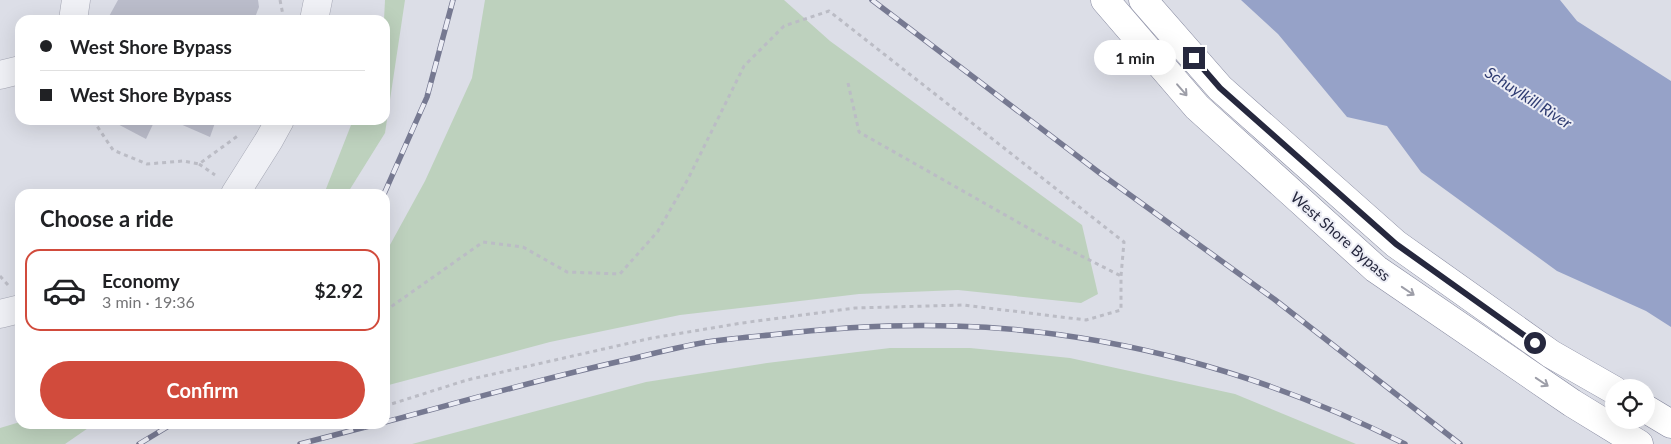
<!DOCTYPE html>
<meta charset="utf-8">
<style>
:root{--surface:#fff;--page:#f6f6f6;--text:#202124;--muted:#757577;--line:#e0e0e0;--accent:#d14b3c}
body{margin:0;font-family:Lato,sans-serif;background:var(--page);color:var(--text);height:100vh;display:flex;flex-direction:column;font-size:19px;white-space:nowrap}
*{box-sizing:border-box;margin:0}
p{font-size:16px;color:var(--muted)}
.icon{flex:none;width:28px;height:28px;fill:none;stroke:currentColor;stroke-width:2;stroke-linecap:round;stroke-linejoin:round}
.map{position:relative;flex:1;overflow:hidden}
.side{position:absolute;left:15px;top:189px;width:375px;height:240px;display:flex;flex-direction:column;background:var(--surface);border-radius:15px;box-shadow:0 5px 20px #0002}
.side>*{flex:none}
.guide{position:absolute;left:15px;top:15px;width:375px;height:110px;border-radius:15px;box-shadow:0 5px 20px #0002;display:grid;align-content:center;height:110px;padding:0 25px;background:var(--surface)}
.tools{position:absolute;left:1605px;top:379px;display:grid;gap:10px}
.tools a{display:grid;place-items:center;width:50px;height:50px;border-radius:50%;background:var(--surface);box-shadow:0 5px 20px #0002;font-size:25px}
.end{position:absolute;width:22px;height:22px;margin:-11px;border:6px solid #26283e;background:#fff;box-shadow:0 0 0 2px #fff}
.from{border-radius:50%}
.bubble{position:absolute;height:35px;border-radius:18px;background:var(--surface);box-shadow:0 5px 20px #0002;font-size:16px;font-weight:700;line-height:35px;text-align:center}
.guide b{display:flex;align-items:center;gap:18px;height:48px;font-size:19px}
.guide b+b{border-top:1px solid var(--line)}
.guide i{width:12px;height:12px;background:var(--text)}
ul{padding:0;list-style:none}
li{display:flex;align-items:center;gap:15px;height:82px;margin:0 10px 8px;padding:0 15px;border:2px solid transparent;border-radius:15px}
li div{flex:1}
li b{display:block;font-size:19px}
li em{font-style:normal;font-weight:700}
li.selected{border-color:var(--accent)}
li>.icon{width:45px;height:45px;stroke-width:1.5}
h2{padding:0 25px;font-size:22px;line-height:60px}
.action{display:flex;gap:10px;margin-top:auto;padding:10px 25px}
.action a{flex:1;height:58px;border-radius:30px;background:var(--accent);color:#fff;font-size:20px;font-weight:700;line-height:58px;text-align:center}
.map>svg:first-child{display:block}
</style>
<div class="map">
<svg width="1671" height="444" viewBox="0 0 1671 444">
<rect width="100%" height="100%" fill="#dcdee7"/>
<g fill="#bdd1bd">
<path d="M 385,0 L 405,0 L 385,133 L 347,194 L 324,194 L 353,120 L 385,120 L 384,20 Z"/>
<path d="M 485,0 L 784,0 L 830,41 L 1082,225 L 1098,294 L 1081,303 L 958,290 L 859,294 L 680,315 L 550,342 L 385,386 L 385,254 L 425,181 L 472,78 Z"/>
<path d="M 890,348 L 970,348 L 1070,358 L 1235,394 L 1356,444 L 412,444 L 646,382 L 767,363 Z"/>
<path d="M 20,422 L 20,424 L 94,424 L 65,444 L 0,444 L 0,428 Z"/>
</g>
<path fill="#96a2c8" d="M 1241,0 L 1560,0 L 1577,21 L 1671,81 L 1671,327 L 1646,311 L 1557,271 L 1421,172 L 1387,126 L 1347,117 L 1278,34 Z"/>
<g fill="#babcca">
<path d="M 118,0 L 258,0 L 259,7 L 254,20 L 107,20 Z"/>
<path d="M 110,120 L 155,120 L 146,139 Z"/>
<path d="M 171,120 L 216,120 L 210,137 Z"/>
</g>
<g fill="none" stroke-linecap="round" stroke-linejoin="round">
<defs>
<g id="minor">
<path d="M 73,20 L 76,0"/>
<path d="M 314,20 L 318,0"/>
<path d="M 0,75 L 20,70"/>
<path d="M 235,194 L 269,140 L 280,120"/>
<path d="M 0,314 L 20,309"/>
</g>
<g id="highway">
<path d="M 1105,0 L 1197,107 L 1376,269 L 1572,403 L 1639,444"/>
<path d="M 1143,0 L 1220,88 L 1396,244 L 1551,354 L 1614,390"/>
<path d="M 1646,409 L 1671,424"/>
</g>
</defs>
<use href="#minor" stroke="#a5a7b4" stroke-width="29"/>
<use href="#highway" stroke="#84879e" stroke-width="29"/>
<g stroke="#bbbcc5" stroke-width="3" stroke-dasharray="4 4" stroke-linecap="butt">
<path d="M 280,0 L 284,20"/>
<path d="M 848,83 L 859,132 L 1044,237 L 1121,276"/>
<path d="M 93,120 L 113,150 L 147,164 L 183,161 L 199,164 L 239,135"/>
<path d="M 199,164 L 215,175"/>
<path d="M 0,276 L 8,285"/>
<path d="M 385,311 L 483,242 L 523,247 L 567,272 L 620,274 L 658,231 L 688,179 L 744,66 L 784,26 L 829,11 L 1124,242 L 1121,276 L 1121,310 L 1086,320 L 963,305 L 855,308 L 742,323 L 652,338 L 467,380 L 385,406"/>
<path d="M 315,424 L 321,424"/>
</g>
<use href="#minor" stroke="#eff0f5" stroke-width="28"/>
<use href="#highway" stroke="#fff" stroke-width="28"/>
<defs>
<g id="rail">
<path d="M 872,0 L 1101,174 L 1274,299 L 1460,444"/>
<path d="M 384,194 L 427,97 L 453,0"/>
<path d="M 385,422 C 468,400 551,376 635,358 C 659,352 683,346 707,342 C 728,339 749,337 770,335 C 832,328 892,324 954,326 C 1110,330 1266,374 1405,444"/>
<path d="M 139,444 L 172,424"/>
<path d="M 300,444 L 377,424"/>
</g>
</defs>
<use href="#rail" stroke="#767991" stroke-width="5.5"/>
<use href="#rail" stroke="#ecedf5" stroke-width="4" stroke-dasharray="11" stroke-linecap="butt"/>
</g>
<defs><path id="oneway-shaft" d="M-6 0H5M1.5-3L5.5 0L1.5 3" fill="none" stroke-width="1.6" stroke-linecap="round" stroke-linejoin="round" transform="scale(1.25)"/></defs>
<g stroke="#9d9ea8">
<use href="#oneway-shaft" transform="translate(1182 90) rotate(49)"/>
<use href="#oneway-shaft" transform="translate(1408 291) rotate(34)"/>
<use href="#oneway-shaft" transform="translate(1542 382) rotate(34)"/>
</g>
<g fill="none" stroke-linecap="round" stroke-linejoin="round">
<path stroke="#26283e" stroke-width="6" d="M 1194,58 L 1220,88 L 1396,244 L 1535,343"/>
</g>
<g text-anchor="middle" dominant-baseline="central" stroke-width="4" stroke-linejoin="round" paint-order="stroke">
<g font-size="15" fill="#26283e" stroke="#ecedf5">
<text transform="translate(1341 236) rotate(41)">West Shore Bypass</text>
</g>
<g font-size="16" font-style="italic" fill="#2f3c72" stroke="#ecedf5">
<text transform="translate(1529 97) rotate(33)">Schuylkill River</text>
</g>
</g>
</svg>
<div class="tools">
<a><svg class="icon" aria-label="locate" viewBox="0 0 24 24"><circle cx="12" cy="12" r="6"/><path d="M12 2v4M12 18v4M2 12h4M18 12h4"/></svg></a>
</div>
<i class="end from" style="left:1535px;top:343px"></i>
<i class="end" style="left:1194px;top:58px"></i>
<div class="bubble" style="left:1094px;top:40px;width:82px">1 min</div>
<div class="guide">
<b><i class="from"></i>West Shore Bypass</b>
<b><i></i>West Shore Bypass</b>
</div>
<section class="side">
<h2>Choose a ride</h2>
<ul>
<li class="selected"><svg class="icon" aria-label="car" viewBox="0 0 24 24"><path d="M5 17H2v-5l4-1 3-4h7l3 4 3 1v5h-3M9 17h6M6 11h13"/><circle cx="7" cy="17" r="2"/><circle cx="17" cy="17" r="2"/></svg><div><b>Economy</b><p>3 min · 19:36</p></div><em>$2.92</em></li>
</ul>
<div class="action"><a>Confirm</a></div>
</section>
</div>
